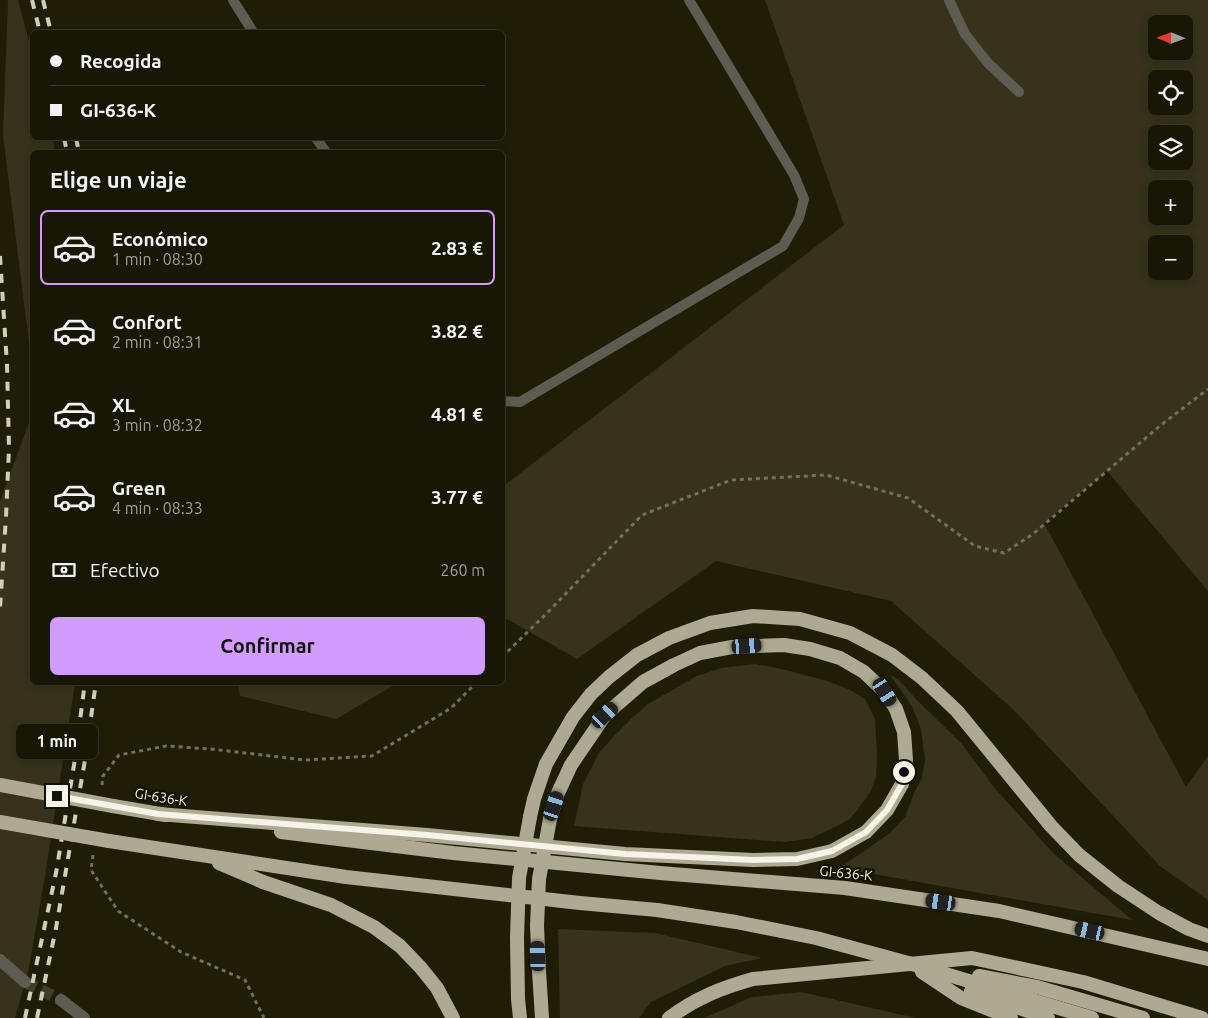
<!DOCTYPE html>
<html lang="es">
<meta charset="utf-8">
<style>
:root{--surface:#181605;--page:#252313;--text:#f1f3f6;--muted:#9f9f9a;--line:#363527;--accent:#d29cfd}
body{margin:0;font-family:Ubuntu,sans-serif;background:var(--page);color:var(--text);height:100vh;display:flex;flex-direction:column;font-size:19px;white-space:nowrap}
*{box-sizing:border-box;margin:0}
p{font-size:16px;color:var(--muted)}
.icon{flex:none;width:28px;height:28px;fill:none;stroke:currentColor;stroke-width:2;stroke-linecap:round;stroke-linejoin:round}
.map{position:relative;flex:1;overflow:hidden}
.drawer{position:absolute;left:30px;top:150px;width:475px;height:535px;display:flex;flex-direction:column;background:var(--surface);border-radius:8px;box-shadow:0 2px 8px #0003,0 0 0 1px var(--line)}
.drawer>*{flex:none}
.banner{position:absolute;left:30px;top:30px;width:475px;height:110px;border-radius:8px;box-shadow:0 2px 8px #0003,0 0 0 1px var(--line);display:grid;align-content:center;height:110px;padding:0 20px;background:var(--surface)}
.needle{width:32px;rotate:271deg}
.buttons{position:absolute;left:1148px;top:15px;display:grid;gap:10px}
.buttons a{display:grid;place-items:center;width:45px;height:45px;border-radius:8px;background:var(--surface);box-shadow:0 2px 8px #0003,0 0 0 1px var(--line);font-size:25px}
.end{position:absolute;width:22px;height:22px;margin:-11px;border:6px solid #f6f4e6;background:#111;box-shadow:0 0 0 2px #111}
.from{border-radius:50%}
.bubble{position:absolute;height:35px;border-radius:8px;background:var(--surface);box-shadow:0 2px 8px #0003,0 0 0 1px var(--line);font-size:16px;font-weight:700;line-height:35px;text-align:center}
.car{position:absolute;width:15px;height:30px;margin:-15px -8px;border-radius:6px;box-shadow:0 0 4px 1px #0007;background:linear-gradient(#222 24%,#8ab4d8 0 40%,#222 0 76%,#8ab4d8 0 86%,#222 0)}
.banner b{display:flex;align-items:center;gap:18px;height:48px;font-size:19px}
.banner b+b{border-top:1px solid var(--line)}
.banner i{width:12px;height:12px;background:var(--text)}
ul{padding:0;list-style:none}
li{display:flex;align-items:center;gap:15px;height:75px;margin:0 10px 8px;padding:0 10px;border:2px solid transparent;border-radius:8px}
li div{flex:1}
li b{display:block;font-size:19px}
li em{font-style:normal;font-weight:700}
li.on{border-color:var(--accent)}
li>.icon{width:45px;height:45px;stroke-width:1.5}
h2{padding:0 20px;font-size:22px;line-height:60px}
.pay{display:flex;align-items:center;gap:12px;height:55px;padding:0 20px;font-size:19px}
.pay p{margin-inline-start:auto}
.button{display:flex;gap:10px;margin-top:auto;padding:10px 20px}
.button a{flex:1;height:58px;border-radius:8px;background:var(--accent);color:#111;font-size:20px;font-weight:700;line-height:58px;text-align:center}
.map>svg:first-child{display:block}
</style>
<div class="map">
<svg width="1208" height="1018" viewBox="0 0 1208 1018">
<rect width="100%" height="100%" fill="#201d07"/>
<g fill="#36321b" fill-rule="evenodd">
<path d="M 8,0 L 18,0 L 32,52 L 32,138 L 53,138 L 55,152 L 32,152 L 32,367 L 3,135 Z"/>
<path d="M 765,0 L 1208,0 L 1208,591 L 1107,471 L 1044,523 L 1186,787 L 1208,756 L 1208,900 L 1160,866 L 1014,710 L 891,601 L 716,561 L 577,659 L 507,619 L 503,621 L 502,487 L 844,225 ZM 1156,24 L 1184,24 L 1184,51 L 1156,51 ZM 1156,79 L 1184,79 L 1184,106 L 1156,106 ZM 1156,134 L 1184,134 L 1184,161 L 1156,161 ZM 1156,189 L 1184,189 L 1184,216 L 1156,216 ZM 1156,244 L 1184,244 L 1184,271 L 1156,271 Z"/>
<path d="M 32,415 L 32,682 L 75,683 L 45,876 L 28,973 L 15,1018 L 0,1018 L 0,501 Z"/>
<path d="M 755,664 L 782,669 L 827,681 L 848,689 L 865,699 L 875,719 L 877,755 L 876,777 L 870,793 L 861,805 L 851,818 L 841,824 L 812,838 L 785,842 L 574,826 L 583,784 L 599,753 L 613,737 L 632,718 L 648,704 L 697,676 L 721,668 Z"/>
<path d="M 890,675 L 898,679 L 917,700 L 962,744 L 993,786 L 1053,853 L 1132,920 L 840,868 L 890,833 L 905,817 L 914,793 L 922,778 L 925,760 L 921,729 L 912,706 Z"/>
<path d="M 238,683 L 238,682 L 398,683 L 336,719 L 240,696 Z"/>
<path d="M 558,929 L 655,933 L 762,958 L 725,966 L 651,1002 L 639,1018 L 560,1018 Z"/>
<path d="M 801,992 L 916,1018 L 704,1018 L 752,997 Z"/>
</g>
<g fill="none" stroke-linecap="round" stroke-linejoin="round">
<path stroke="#403d28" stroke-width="12" stroke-dasharray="12 6" stroke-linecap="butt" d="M 25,982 L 61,1000"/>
<g stroke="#726f5c" stroke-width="3" stroke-dasharray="4 4" stroke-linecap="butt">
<path d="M 502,657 L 547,613 L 642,515 L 731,480 L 826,475 L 908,498 L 975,546 L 1004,553 L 1033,534 L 1161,425 L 1208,389"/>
<path d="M 102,785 L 103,776 L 119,755 L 166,746 L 211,749 L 305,760 L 372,756 L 451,708 L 477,682"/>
<path d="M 93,855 L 91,870 L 118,911 L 181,952 L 245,980 L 264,1018"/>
</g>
<g stroke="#5e5c52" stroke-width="10">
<path d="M 233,0 L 253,32"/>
<path d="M 949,0 L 965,34 L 988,63 L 1019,92"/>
<path d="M 316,138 L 326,152"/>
<path d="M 502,401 L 520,402 L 783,246 L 799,218 L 804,199 L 794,175 L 689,0"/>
</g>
<g stroke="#5e5c52" stroke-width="12">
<path d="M 0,960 L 25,982"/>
<path d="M 61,1000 L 84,1018"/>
</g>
<g stroke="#aeaa92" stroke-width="14">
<path d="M 113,806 L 166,815"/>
<path d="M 158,814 L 427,835 L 625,854 L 753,860 L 797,859 L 832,851 L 866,832 L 887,810 L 902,784 L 906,760 L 904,732 L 896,709 L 885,692 L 864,672 L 840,658 L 810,649 L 784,645 L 732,647 L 700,653 L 674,665 L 643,682 L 605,715 L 571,765 L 558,793 L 550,819"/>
<path d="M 530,817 L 534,799 L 546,764 L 573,717 L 591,694 L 609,677 L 637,655 L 669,638 L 710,623 L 753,616 L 800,619 L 850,633 L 892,655 L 922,678 L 957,711 L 1051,826 L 1079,855 L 1118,886 L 1159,913 L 1189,929 L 1208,936"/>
<path d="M 281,832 L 453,853 L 660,873 L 845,888 L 999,911 L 1208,959"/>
<path d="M 109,841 L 346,877 L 580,903 L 657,910 L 736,922 L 816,938 L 912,964 L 1092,1018"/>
<path d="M 219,863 L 263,882 L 331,905 L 374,927 L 400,946 L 421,968 L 437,988 L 453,1018"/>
<path d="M 537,926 L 539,971 L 542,1018"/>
<path d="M 517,938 L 518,999 L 520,1018"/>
<path d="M 922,972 L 961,998 L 1011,1018"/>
<path d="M 979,976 L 1037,987 L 1143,1018"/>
<path d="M 971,991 L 1048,1018"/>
<path d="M 669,1018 C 696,998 721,988 753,979 L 972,958 L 1083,982 L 1202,1018"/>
</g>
<g stroke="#d0cebf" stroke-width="4" stroke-dasharray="9 9" stroke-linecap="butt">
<path d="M 32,0 L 40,32"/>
<path d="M 43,0 L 51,32"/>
<path d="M 64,138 L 67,152"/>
<path d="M 76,138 L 79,152"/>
<path d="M 0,256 L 7,365 L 9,448 L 6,517 L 0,608"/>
<path d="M 25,1018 L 56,873 L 75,759 L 85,682"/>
<path d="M 37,1018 L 56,928 L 85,760 L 96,682"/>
</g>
<g stroke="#aeaa92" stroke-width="14">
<path d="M 0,785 L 113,806"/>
<path d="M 0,822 L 109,841"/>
<path d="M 537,926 L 539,879 L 550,819"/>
<path d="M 517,938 L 519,878 L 530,817"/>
</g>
</g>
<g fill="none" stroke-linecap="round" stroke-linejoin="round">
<path stroke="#f6f4e6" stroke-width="6" d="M 57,796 L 158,814 L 427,835 L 625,854 L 753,860 L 797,859 L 832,851 L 866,832 L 887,810 L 902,784 L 904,772"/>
</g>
<g text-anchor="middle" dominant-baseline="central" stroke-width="5" stroke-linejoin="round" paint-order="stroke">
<g font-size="14" fill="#f6f4e6" stroke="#171301">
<text transform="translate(161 797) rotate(9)">GI-636-K</text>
<text transform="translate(846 873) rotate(6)">GI-636-K</text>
</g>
</g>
</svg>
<div class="buttons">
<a><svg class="needle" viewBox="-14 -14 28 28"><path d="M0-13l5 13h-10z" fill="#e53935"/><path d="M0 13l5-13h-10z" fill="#9f9f9a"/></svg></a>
<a><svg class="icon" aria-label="locate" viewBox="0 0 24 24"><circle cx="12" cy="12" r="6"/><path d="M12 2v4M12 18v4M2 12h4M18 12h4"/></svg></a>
<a><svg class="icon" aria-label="layers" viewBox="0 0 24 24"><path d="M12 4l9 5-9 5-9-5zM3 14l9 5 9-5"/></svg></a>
<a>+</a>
<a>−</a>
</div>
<i class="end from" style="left:904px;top:772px"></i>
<i class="end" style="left:57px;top:796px"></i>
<div class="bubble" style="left:16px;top:724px;width:82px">1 min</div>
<i class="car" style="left:747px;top:646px;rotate:86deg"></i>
<i class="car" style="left:885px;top:692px;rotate:148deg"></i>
<i class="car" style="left:605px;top:715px;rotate:47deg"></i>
<i class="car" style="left:554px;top:806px;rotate:18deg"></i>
<i class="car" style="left:941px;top:902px;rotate:278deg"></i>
<i class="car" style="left:1090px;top:931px;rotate:283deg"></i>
<i class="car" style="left:538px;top:956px;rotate:358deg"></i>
<div class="banner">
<b><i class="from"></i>Recogida</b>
<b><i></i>GI-636-K</b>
</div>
<section class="drawer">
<h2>Elige un viaje</h2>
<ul>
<li class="on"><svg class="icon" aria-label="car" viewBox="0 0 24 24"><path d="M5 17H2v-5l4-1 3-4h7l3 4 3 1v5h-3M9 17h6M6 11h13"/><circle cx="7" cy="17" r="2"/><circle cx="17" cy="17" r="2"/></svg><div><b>Económico</b><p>1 min · 08:30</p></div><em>2.83 €</em></li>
<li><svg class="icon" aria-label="car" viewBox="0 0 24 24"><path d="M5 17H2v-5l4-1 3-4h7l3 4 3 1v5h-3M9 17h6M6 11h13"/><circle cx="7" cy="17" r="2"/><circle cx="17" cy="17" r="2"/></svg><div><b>Confort</b><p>2 min · 08:31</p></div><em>3.82 €</em></li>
<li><svg class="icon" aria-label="car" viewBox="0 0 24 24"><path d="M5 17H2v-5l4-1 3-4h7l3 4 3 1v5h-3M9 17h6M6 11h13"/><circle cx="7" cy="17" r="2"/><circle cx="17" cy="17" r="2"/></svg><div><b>XL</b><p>3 min · 08:32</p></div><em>4.81 €</em></li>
<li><svg class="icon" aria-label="car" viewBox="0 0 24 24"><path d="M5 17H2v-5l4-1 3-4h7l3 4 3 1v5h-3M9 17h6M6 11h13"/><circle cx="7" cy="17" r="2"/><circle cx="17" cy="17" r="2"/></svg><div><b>Green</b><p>4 min · 08:33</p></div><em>3.77 €</em></li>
</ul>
<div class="pay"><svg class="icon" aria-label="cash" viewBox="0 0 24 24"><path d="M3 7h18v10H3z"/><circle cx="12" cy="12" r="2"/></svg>Efectivo<p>260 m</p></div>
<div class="button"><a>Confirmar</a></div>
</section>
</div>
